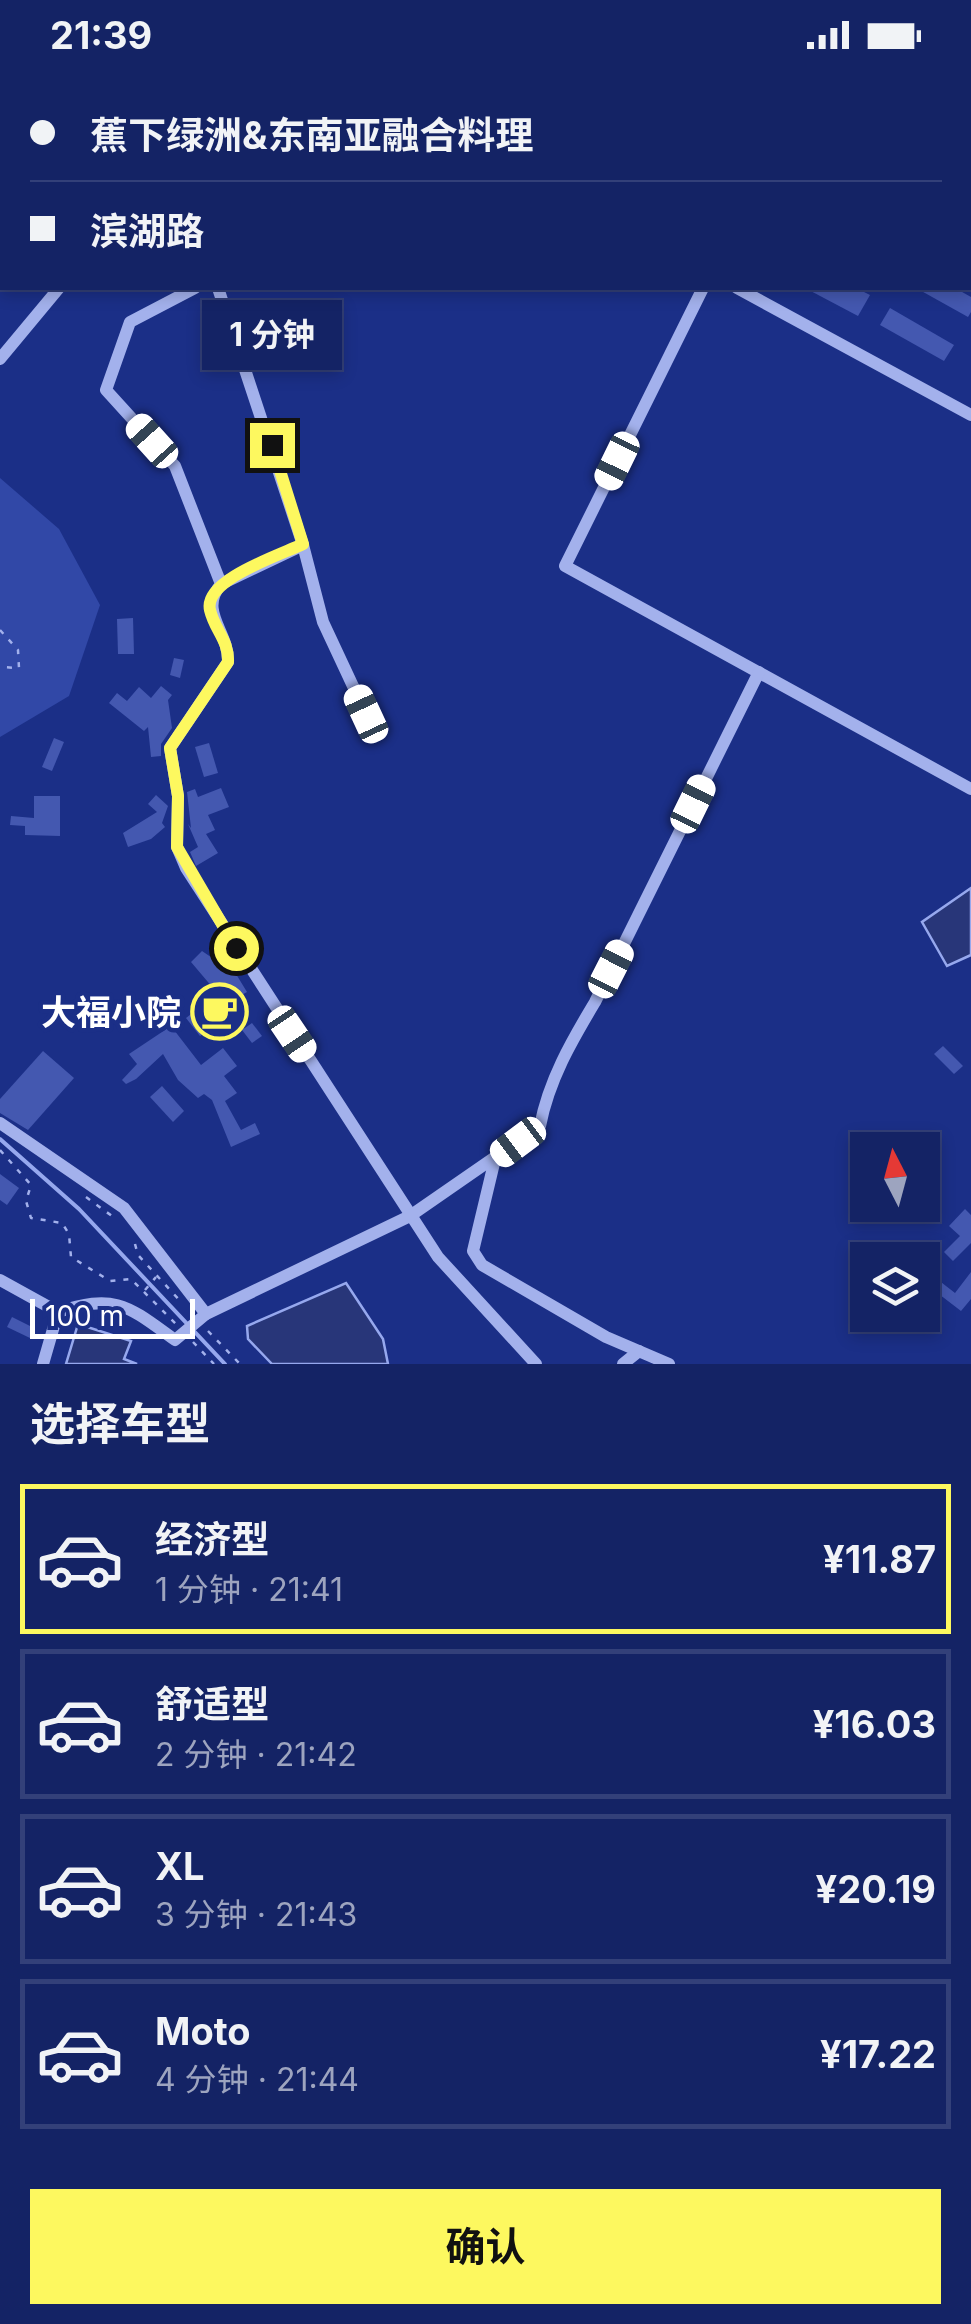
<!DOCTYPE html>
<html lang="zh">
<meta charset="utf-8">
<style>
:root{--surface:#142365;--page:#1d2b6b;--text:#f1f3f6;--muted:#9da4bf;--line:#334079;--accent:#fdf85f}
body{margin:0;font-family:Inter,"Noto Sans SC",sans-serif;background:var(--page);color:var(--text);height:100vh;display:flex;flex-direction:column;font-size:38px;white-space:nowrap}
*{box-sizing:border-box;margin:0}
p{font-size:32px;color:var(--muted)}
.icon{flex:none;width:55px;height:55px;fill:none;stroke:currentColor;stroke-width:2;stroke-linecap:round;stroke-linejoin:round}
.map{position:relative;height:1294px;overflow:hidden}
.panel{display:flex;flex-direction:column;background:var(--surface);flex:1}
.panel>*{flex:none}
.banner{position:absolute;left:0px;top:0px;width:972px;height:220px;box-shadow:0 5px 15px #0003,0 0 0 2px var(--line);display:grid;align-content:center;height:220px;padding:0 30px;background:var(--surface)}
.needle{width:65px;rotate:354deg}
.controls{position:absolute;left:850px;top:1062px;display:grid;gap:20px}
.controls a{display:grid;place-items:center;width:90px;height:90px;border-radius:0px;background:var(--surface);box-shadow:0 5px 15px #0003,0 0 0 2px var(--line);font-size:50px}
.scale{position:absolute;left:30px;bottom:25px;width:165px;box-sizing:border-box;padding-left:10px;border:5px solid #fff;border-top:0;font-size:28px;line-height:35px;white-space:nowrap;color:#fff;-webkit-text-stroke:8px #1b2f87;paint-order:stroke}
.end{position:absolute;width:45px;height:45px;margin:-22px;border:12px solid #fdf85f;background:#111;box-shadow:0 0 0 5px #111}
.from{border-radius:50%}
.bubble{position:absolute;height:70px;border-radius:0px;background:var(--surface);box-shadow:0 5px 15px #0003,0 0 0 2px var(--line);font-size:32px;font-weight:700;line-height:70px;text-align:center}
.car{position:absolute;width:30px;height:60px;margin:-30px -15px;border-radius:12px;box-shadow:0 0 8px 2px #0007;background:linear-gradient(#fff 24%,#345 0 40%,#fff 0 76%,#345 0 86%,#fff 0)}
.banner b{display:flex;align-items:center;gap:35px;height:95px;font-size:38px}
.banner b+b{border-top:2px solid var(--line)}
.banner i{width:25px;height:25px;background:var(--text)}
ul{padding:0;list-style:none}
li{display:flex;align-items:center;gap:30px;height:150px;margin:0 20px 15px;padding:0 10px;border:5px solid var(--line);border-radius:0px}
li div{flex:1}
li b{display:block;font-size:38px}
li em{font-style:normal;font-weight:700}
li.active{border-color:var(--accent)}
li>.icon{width:90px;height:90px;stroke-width:1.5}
h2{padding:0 30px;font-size:45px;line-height:120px}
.action{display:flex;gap:20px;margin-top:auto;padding:20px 30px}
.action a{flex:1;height:115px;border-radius:0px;background:var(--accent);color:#111;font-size:40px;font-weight:700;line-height:115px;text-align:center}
.status{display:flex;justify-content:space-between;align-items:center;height:70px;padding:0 50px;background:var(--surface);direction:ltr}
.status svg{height:28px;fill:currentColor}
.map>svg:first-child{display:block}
</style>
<div class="status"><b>21:39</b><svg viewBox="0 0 49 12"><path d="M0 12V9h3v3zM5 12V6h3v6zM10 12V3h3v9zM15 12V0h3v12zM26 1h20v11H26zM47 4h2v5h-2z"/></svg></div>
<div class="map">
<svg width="971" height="1294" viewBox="0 0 971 1294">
<rect width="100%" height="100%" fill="#1b2f87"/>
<path fill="#3148a7" d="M 0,408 L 59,459 L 100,535 L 69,626 L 0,667 Z"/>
<g fill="#283679" stroke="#96a8ee" stroke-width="2.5">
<path d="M 971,818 L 971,885 L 947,896 L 922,852 Z"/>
<path d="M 346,1213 L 383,1269 L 388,1294 L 272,1294 L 248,1269 L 247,1256 Z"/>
<path d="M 78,1254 L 131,1271 L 124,1289 L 137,1294 L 66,1294 Z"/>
</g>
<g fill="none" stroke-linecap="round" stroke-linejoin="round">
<path stroke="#96a8ee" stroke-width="4" d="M 0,1069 L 79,1139 L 225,1294"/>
</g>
<g fill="#4458b0">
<path d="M 805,218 L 856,218 L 870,225 L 858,246 Z"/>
<path d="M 916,218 L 955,218 L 971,227 L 971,242 L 968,247 Z"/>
<path d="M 890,238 L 954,275 L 944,291 L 880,255 Z"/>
<path d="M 133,548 L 134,584 L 118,584 L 117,549 Z"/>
<path d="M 174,588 L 184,590 L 180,608 L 170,605 Z"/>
<path d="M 161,616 L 172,625 L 168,630 L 172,658 L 161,674 L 161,686 L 151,687 L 148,657 L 144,661 L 109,633 L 117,623 L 127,631 L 139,617 L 151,628 Z"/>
<path d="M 54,668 L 64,672 L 52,701 L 42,697 Z"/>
<path d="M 209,673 L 218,703 L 204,707 L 195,677 Z"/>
<path d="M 221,718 L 229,737 L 208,745 L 215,760 L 206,764 L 218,783 L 196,796 L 190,782 L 198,777 L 188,754 L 191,758 L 187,722 L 195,719 L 198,727 Z"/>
<path d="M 156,725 L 168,736 L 162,753 L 165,757 L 151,769 L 128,777 L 123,763 L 157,742 L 148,734 Z"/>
<path d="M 34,726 L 60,726 L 60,766 L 25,765 L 25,756 L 10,755 L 11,746 L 34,748 Z"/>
<path d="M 202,881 L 236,904 L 247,922 L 231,931 L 235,934 L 221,950 L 200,933 L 213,918 L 191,892 Z"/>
<path d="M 195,941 L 209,960 L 200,966 L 186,948 Z"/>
<path d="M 252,953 L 262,966 L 252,973 L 242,960 Z"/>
<path d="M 171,956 L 201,995 L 223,978 L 237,996 L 224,1006 L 237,1023 L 225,1031 L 241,1060 L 255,1053 L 260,1064 L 231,1077 L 212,1030 L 204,1024 L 198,1028 L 178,1010 L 163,984 L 136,1009 L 126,1014 L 122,1010 L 137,994 L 129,984 Z"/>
<path d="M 943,976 L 963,996 L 954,1004 L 934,984 Z"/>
<path d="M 43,981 L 74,1008 L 28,1060 L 0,1043 L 0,1029 Z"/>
<path d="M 162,1016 L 184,1041 L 173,1052 L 150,1027 Z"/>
<path d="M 0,1104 L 19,1118 L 7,1135 L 0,1130 Z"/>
<path d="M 965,1139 L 971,1145 L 971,1173 L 953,1191 L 944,1182 L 960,1166 L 949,1156 Z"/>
<path d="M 971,1202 L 971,1229 L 961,1241 L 931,1218 L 937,1209 L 955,1223 Z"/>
<path d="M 12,1247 L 34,1258 L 30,1268 L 7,1257 Z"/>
</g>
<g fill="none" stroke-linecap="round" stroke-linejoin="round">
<g stroke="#a3b1ec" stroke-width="2.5" stroke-dasharray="5 8" stroke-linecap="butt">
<path d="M 0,74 L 2,73"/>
<path d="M 0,87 L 2,87"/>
<path d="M 0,98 L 2,98"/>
<path d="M 0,560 L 18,580 L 19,598 L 0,597"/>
<path d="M 0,1080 L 31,1115 L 26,1131 L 31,1148 L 62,1153 L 69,1164 L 71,1187 L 110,1211 L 131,1209 L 177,1255"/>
<path d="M 86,1127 L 116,1149"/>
<path d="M 135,1174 L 138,1185 L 182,1233"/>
<path d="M 145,1220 L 156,1207"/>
<path d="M 208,1261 L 240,1294"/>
<path d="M 193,1272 L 214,1294"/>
</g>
<g stroke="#a3b1ec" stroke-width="12">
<path d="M 149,0 L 150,2"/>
<path d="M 491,2 L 492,0"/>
<path d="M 812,2 L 814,0"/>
<path d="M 0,41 L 2,41"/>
<path d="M 195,218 L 130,252 L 106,320 L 175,396 L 221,514 C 198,542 229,561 228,592 L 170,678 L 178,726 L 177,777 L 186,798 L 438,1187 L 536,1294"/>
<path d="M 218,218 L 303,475 L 323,552 L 366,644"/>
<path d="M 703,218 L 565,496 L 971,719"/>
<path d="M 737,218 L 971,345"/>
<path d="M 0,289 L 59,218"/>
<path d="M 221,514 L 303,475"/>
<path d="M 0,1053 L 124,1138 L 206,1244 L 410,1146 L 540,1056 C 549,1010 571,972 595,932 L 759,602"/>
<path d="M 495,1089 L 473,1181 L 482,1195 L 606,1267 L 669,1294"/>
<path d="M 0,1210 L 58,1242"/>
<path d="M 43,1294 L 58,1242 C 116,1223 128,1236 175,1270 L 206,1244"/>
<path d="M 623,1294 L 639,1281"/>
</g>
</g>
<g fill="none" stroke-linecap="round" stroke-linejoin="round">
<path stroke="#fdf85f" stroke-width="12" d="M 236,878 L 177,777 L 178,726 L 170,678 L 228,592 C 229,570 215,561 210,540 C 203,510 280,485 303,474 L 272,375"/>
</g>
<defs>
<symbol id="cafe-ring" viewBox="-11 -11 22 22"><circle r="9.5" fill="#1b2f87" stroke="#fdf85f" stroke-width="1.5"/><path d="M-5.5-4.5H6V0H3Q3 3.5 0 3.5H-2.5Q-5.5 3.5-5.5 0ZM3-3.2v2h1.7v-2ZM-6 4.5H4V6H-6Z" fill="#fdf85f"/></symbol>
</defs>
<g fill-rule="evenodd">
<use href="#cafe-ring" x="188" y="910" width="63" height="63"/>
</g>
<g text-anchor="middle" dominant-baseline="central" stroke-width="9" stroke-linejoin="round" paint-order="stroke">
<g font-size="35" font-weight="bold" fill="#fff" stroke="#1b2f87" text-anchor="end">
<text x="181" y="942">大福小院</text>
</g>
</g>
</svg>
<div class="controls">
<a><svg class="needle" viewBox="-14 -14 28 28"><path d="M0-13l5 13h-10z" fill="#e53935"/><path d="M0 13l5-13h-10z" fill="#9da4bf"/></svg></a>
<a><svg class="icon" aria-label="layers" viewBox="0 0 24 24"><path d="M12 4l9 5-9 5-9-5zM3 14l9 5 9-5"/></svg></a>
</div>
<div class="scale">100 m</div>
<i class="end from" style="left:236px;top:878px"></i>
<i class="end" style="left:272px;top:375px"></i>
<div class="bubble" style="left:202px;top:230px;width:140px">1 分钟</div>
<i class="car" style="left:152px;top:371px;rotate:318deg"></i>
<i class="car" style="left:617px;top:391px;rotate:206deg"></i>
<i class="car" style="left:366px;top:644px;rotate:335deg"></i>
<i class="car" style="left:693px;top:734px;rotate:26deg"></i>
<i class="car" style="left:611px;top:899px;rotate:27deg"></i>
<i class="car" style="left:292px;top:964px;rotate:146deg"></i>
<i class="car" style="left:518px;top:1072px;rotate:233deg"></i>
<div class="banner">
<b><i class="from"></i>蕉下绿洲&amp;东南亚融合料理</b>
<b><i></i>滨湖路</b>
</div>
</div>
<section class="panel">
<h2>选择车型</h2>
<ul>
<li class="active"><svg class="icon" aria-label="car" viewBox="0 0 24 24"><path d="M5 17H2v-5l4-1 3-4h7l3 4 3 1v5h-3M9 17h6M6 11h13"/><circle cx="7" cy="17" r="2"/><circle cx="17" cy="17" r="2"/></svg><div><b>经济型</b><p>1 分钟 · 21:41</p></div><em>¥11.87</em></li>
<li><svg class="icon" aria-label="car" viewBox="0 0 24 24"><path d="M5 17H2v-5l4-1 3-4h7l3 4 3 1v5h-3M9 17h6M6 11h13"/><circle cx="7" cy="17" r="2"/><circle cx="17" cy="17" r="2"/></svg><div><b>舒适型</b><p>2 分钟 · 21:42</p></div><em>¥16.03</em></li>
<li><svg class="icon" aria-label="car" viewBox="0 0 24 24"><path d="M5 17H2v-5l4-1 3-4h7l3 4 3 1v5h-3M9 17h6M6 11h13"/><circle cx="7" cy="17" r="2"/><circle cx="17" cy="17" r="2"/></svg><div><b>XL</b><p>3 分钟 · 21:43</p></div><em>¥20.19</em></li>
<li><svg class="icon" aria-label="car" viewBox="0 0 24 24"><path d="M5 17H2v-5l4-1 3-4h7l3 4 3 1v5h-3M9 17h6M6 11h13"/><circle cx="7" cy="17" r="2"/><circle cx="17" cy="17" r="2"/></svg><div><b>Moto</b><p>4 分钟 · 21:44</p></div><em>¥17.22</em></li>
</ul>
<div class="action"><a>确认</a></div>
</section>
